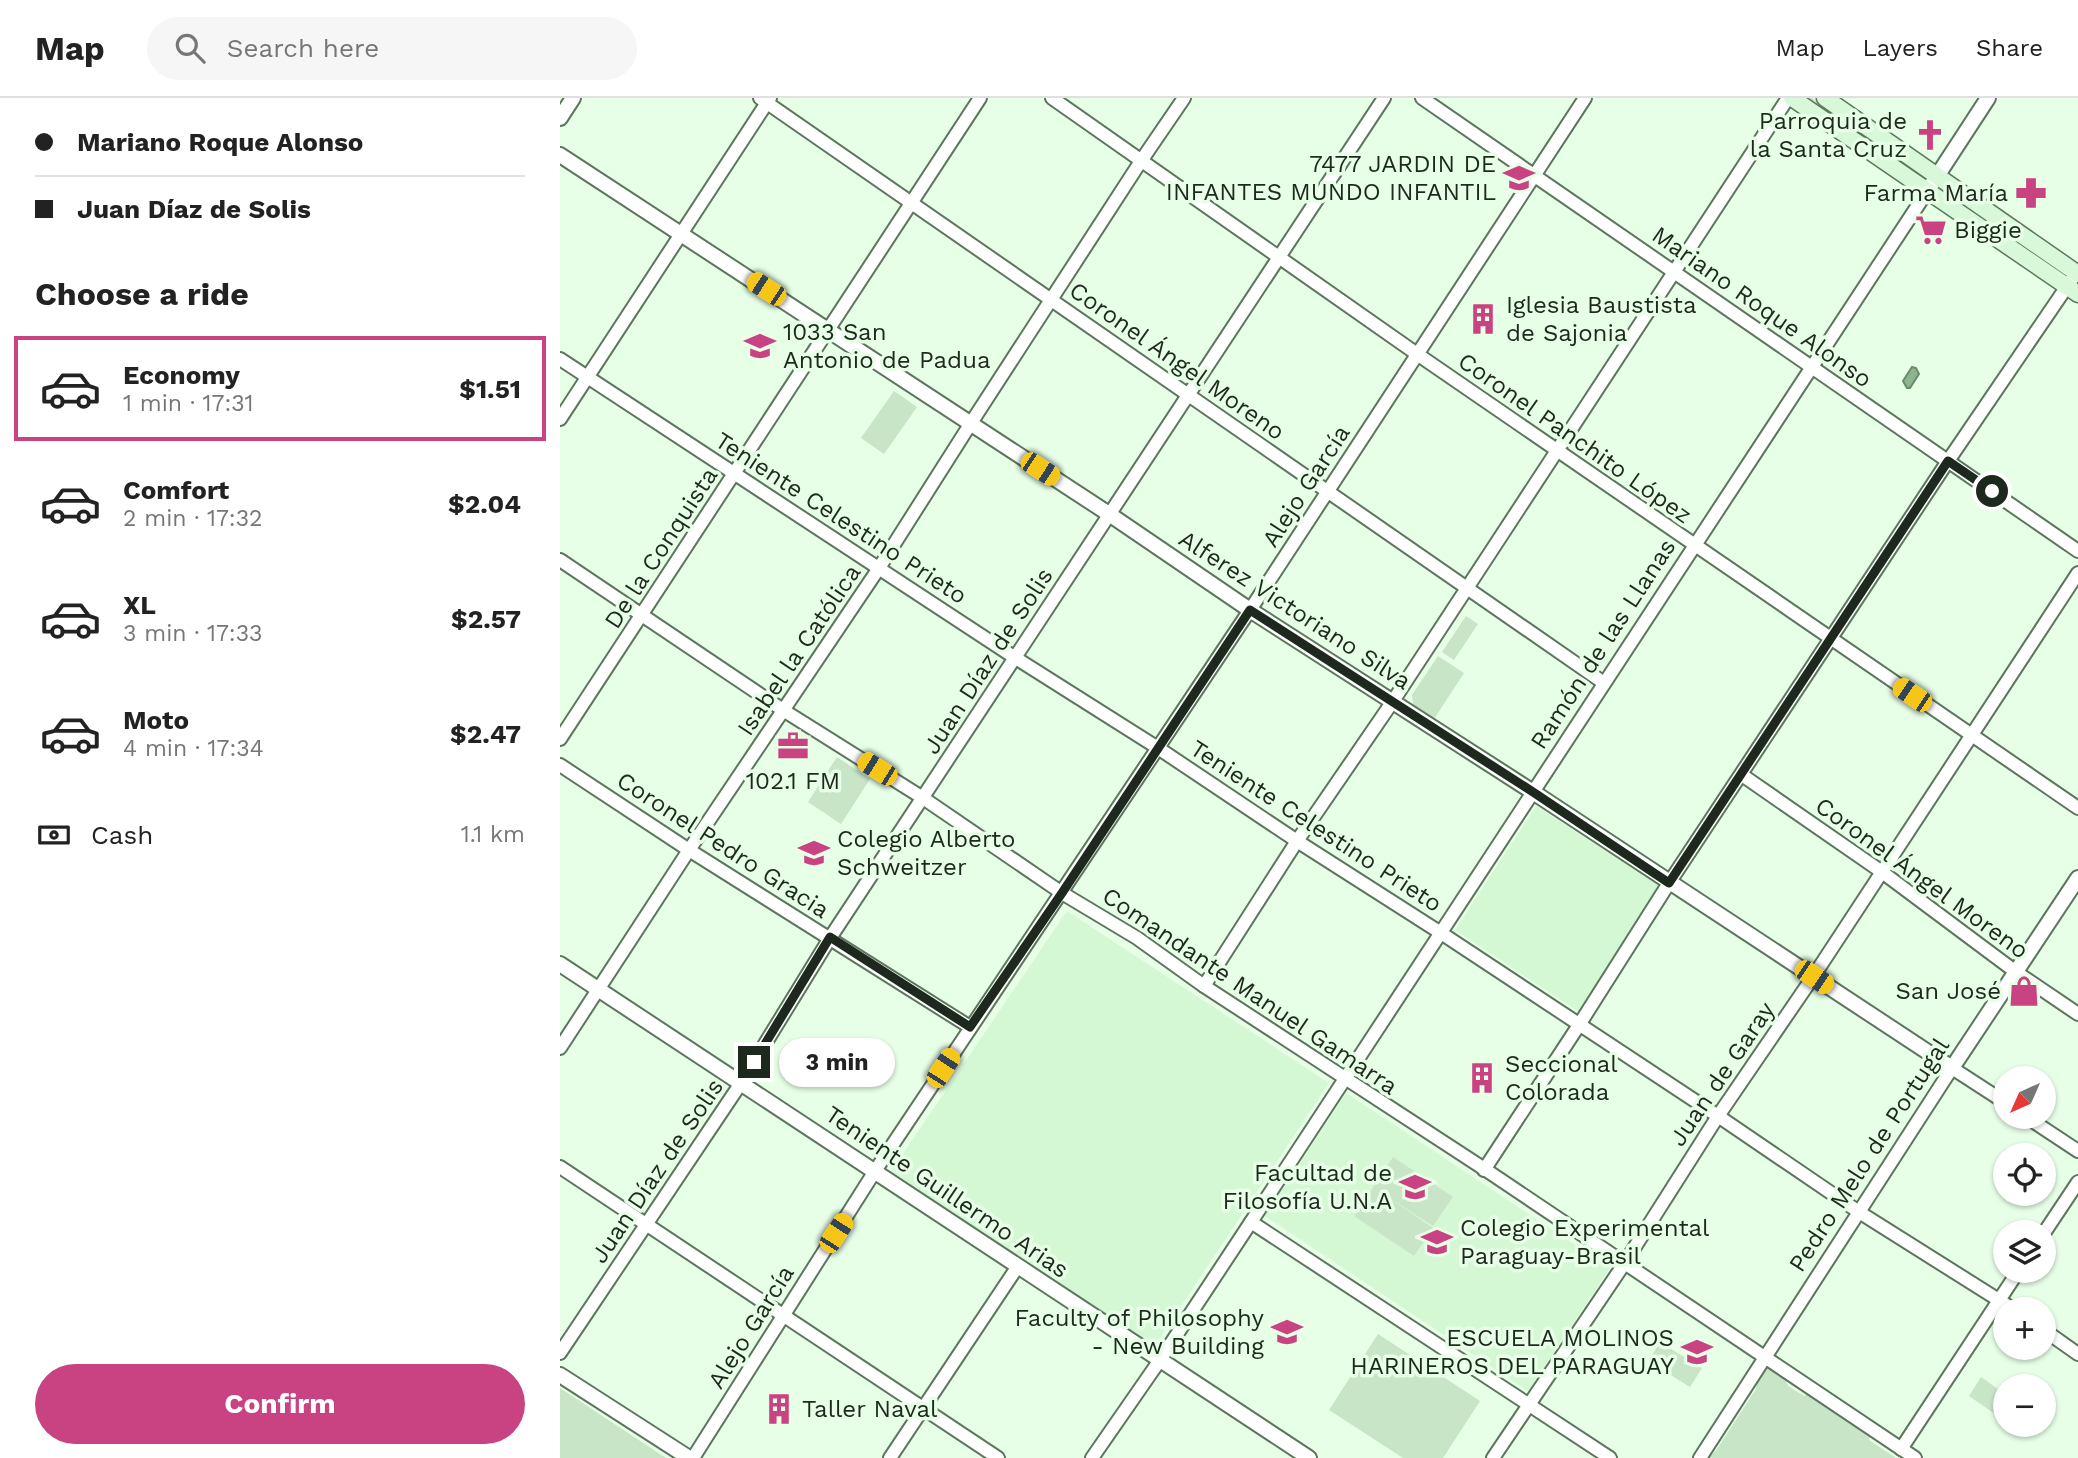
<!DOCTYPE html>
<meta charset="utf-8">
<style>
:root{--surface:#fff;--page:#f6f6f6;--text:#222;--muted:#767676;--line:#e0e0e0;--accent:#c94282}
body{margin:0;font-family:"Work Sans",sans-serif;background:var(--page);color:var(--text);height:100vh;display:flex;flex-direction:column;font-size:26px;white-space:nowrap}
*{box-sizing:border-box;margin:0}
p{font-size:23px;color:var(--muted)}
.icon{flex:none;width:38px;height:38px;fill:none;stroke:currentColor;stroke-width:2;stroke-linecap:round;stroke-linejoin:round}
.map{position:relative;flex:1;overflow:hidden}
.details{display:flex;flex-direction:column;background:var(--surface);width:560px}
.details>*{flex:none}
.guide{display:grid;align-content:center;height:154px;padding:0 35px;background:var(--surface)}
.needle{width:46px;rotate:225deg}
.fabs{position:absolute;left:1433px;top:968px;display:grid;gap:14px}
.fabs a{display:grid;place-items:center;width:63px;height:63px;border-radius:50%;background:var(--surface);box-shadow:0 2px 5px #0004;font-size:35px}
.end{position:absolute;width:32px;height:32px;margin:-16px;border:9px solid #1e291e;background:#fff;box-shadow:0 0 0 4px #fff}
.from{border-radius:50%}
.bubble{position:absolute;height:49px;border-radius:24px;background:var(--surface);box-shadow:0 2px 5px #0004;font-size:23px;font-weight:700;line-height:49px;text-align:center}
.car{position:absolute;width:21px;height:42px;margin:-21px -10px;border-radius:9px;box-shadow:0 0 5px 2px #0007;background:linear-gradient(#f5c518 24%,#345 0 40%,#f5c518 0 76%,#345 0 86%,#f5c518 0)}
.guide b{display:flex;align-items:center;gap:24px;height:66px;font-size:26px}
.guide b+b{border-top:2px solid var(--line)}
.guide i{width:18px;height:18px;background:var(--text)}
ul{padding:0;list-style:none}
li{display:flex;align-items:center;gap:21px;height:105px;margin:0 14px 10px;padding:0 21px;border:4px solid transparent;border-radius:0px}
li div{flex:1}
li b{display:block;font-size:26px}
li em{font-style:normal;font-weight:700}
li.active{border-color:var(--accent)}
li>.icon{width:63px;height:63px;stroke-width:1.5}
h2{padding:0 35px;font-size:32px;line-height:84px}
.pay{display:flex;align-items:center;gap:18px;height:77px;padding:0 35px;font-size:26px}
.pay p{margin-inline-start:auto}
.cta{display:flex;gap:14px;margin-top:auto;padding:14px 35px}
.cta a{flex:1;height:80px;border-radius:42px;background:var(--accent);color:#fff;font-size:28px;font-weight:700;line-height:80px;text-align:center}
header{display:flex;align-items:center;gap:42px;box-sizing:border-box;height:98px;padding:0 35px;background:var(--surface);border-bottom:2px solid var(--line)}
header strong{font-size:33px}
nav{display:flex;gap:38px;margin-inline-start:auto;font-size:24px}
.search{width:490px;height:63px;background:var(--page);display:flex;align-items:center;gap:18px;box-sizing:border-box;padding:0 24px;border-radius:38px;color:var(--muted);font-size:26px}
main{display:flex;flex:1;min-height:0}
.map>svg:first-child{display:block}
</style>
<header>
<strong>Map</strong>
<div class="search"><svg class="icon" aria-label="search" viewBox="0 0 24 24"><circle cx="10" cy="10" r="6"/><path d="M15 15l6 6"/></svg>Search here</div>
<nav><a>Map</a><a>Layers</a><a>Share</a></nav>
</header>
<main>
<section class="details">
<div class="guide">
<b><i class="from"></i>Mariano Roque Alonso</b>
<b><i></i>Juan Díaz de Solis</b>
</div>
<h2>Choose a ride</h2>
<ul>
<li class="active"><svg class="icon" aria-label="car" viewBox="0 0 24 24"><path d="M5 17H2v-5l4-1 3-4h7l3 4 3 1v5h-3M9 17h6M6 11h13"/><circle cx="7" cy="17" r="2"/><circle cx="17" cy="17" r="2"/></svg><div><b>Economy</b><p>1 min · 17:31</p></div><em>$1.51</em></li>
<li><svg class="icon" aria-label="car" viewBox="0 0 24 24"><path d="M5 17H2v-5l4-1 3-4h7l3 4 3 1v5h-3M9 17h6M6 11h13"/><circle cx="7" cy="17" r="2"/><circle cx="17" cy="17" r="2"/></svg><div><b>Comfort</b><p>2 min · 17:32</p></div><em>$2.04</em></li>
<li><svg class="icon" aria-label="car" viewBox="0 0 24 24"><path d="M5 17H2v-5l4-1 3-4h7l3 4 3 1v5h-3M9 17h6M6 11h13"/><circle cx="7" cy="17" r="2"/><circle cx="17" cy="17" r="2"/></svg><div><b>XL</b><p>3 min · 17:33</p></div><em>$2.57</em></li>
<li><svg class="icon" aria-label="car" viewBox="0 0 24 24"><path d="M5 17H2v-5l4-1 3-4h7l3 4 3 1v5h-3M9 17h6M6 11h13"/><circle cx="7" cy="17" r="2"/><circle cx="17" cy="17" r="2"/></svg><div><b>Moto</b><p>4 min · 17:34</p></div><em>$2.47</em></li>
</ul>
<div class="pay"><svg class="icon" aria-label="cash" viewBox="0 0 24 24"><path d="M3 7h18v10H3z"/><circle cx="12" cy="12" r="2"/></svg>Cash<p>1.1 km</p></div>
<div class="cta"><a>Confirm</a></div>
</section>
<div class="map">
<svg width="1518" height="1360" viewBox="0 0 1518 1360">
<rect width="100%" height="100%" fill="#e7fee7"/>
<g fill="#d4f8d4">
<path d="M 976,708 L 1099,788 L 1019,914 L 895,832 Z"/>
<path d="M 507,813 L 769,985 L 594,1249 L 330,1075 Z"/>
<path d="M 786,995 L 1050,1170 L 968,1293 L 705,1118 Z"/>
</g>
<g fill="#c8e5c8">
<path d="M 1243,0 L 1252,0 L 1363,77 L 1363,81 Z"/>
<path d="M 1383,91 L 1501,173 L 1501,176 L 1381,93 Z"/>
<path d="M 334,293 L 357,309 L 324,356 L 301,340 Z"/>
<path d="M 906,518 L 918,526 L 894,562 L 882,554 Z"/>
<path d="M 878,558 L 904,575 L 874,621 L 853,607 L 852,597 Z"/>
<path d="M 277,659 L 310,681 L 281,726 L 248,704 Z"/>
<path d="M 833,1059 L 893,1099 L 873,1128 L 825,1097 L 873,1130 L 854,1158 L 794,1118 Z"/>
<path d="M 818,1236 L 920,1303 L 883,1360 L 843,1360 L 769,1312 Z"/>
<path d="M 1100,1244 L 1142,1270 L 1130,1289 L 1088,1263 Z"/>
<path d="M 1206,1266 L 1225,1280 L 1228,1288 L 1244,1298 L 1248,1294 L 1310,1334 L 1309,1342 L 1336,1360 L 1148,1360 L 1157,1351 L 1196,1291 L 1197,1284 L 1195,1279 Z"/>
<path d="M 1421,1279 L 1445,1296 L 1445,1323 L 1409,1298 Z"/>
<path d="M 0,1290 L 106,1360 L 0,1360 Z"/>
</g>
<path fill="#8cb58d" stroke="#6b8b6c" stroke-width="2" d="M 1352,269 L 1356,270 L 1359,276 L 1350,290 L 1347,290 L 1343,283 Z"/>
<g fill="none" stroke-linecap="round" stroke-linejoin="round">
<defs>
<g id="minor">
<path d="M 200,0 L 1044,585"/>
<path d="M 492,0 L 857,256 L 1518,710"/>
<path d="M 862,0 L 1518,453"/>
<path d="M 0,261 L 454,559 L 598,650 L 737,743 L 881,835 L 1158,1018 L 1299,1114 L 1453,1211"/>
<path d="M 0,321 L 210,0"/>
<path d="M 0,462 L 223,612 L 363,700 L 502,795 L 577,840 L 644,888 L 926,1072 L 1355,1360"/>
<path d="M 0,641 L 420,0"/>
<path d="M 0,667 L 129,752 L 410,929"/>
<path d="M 1182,677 L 1322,774 L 1456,874 L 1518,916"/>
<path d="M 644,888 L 737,743 L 833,603 L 1228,0"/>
<path d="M 0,950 L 129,752 L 319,470 L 411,325 L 581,63 L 624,0"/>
<path d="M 1465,1018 L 1518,1053"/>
<path d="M 0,1069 L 438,1360"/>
<path d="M 924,1072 L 1019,927 L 1109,785 L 1388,363 L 1512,181"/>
<path d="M 691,1124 L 1050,1360"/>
<path d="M 1484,1135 L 1518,1084"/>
<path d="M 1484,1232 L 1518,1256"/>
<path d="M 0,1255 L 181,985 L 270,840 L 824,0"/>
<path d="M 1341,1351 L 1459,1172"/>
<path d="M 133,1360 L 315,1073 L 690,512 L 1025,0"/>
<path d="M 330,1360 L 458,1168"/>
<path d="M 532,1360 L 600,1262 L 691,1124 L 1368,92"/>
<path d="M 933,1360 L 1064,1166 L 1158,1018 L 1253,879 L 1518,475"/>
<path d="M 1140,1360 L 1392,970 L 1446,1005"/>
</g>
<g id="tertiary">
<path d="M 0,20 L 13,0"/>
<path d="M 0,57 L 549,416 L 690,512 L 973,694 L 1392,970 L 1518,780"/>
<path d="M 1368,92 L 1428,0"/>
<path d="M 0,866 L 749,1360"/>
<path d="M 0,1277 L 129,1360"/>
</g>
<g id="secondary">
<path d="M 1232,0 L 1518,196"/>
<path d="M 1265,0 L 1518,176"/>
</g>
</defs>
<use href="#minor" stroke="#5c765d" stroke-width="16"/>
<use href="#tertiary" stroke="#5c765d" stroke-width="18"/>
<use href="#secondary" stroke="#5c765d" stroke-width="19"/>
<use href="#minor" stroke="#fff" stroke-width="12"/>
<use href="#tertiary" stroke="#fff" stroke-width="14"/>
<use href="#secondary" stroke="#d7f8d9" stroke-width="16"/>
</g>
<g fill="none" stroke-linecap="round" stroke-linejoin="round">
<path stroke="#1e291e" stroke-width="9" d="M 194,964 L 270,839 L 410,929 L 502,795 L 690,512 L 973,694 L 1109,785 L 1388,363 L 1432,393"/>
</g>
<defs>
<symbol id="church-bare" viewBox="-9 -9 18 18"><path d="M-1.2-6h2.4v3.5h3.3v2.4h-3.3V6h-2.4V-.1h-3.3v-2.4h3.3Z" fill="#c94282" stroke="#e7fee7" stroke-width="2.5" paint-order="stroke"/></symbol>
<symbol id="school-bare" viewBox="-9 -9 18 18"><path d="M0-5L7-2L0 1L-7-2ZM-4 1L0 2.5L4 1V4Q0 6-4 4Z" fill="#c94282" stroke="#e7fee7" stroke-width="2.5" paint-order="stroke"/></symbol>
<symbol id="pharmacy-bare" viewBox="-9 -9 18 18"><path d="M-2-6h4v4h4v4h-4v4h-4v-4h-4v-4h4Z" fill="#c94282" stroke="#e7fee7" stroke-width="2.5" paint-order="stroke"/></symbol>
<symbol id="supermarket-bare" viewBox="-9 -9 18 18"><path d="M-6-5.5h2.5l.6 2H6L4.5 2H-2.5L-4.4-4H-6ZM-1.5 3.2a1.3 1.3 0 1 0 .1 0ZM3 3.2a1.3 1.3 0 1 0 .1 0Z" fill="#c94282" stroke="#e7fee7" stroke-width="2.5" paint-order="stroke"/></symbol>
<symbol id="building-bare" viewBox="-9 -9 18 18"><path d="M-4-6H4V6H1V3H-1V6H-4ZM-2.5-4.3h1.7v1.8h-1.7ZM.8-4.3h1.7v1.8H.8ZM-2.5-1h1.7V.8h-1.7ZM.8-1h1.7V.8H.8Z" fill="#c94282" stroke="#e7fee7" stroke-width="2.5" paint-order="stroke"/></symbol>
<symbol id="office-bare" viewBox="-9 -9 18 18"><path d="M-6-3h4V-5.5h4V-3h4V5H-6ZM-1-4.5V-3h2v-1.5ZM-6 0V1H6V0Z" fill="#c94282" stroke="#e7fee7" stroke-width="2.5" paint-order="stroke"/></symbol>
<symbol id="shop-bare" viewBox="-9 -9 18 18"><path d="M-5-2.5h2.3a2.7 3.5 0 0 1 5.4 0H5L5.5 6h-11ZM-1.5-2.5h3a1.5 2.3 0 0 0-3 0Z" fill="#c94282" stroke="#e7fee7" stroke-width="2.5" paint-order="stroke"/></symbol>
<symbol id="university-bare" viewBox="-9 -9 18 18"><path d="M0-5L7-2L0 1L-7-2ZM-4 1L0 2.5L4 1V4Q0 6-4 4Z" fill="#c94282" stroke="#e7fee7" stroke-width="2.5" paint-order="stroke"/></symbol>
</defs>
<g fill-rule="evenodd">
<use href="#church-bare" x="1348" y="15" width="44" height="44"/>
<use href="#school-bare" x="937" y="58" width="44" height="44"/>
<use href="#pharmacy-bare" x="1449" y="73" width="44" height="44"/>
<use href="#supermarket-bare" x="1349" y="110" width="44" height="44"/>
<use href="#building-bare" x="901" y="199" width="44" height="44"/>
<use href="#school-bare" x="178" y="226" width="44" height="44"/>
<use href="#office-bare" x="211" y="626" width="44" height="44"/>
<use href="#school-bare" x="232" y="733" width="44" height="44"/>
<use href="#shop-bare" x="1442" y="871" width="44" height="44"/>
<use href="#building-bare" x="900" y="958" width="44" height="44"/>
<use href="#school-bare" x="833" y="1067" width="44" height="44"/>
<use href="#university-bare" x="855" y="1122" width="44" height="44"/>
<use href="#school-bare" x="705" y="1212" width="44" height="44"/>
<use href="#school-bare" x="1115" y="1232" width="44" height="44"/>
<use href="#building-bare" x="197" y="1289" width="44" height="44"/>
</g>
<g text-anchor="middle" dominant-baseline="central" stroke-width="7" stroke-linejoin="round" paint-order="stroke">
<g font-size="24" fill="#1e291e" stroke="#e7fee7" text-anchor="end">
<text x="1347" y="23">Parroquia de<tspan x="1347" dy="28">la Santa Cruz</tspan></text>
<text x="936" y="66">7477 JARDIN DE<tspan x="936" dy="28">INFANTES MUNDO INFANTIL</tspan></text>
<text x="1448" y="95">Farma María</text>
<text x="1394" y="132" text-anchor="start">Biggie</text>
<text x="946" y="207" text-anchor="start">Iglesia Baustista<tspan x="946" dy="28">de Sajonia</tspan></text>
<text x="223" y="234" text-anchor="start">1033 San<tspan x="223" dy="28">Antonio de Padua</tspan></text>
<text x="233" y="683" text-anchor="middle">102.1 FM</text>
<text x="277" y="741" text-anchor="start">Colegio Alberto<tspan x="277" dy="28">Schweitzer</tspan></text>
<text x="1441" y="893">San José</text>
<text x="945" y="966" text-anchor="start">Seccional<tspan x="945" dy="28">Colorada</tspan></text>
<text x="832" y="1075">Facultad de<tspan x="832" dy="28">Filosofía U.N.A</tspan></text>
<text x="900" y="1130" text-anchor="start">Colegio Experimental<tspan x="900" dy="28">Paraguay-Brasil</tspan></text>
<text x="704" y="1220">Faculty of Philosophy<tspan x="704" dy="28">- New Building</tspan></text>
<text x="1114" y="1240">ESCUELA MOLINOS<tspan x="1114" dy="28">HARINEROS DEL PARAGUAY</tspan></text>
<text x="242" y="1311" text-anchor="start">Taller Naval</text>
</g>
<g font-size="24" fill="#1e291e" stroke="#e7fee7">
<text transform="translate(1202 209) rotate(35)">Mariano Roque Alonso</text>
<text transform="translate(617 263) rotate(35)">Coronel Ángel Moreno</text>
<text transform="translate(1015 340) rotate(35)">Coronel Panchito López</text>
<text transform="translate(746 388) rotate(-57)">Alejo García</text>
<text transform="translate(281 420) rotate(33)">Teniente Celestino Prieto</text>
<text transform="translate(101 450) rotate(-57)">De la Conquista</text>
<text transform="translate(735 512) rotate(33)">Alferez Victoriano Silva</text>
<text transform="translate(1043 546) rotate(-57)">Ramón de las Llanas</text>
<text transform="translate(239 552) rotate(-56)">Isabel la Católica</text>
<text transform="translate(428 563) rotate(-57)">Juan Díaz de Solis</text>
<text transform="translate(756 728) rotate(33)">Teniente Celestino Prieto</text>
<text transform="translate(163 747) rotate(33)">Coronel Pedro Gracia</text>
<text transform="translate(1362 780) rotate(36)">Coronel Ángel Moreno</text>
<text transform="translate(690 893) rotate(34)">Comandante Manuel Gamarra</text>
<text transform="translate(1162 976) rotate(-56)">Juan de Garay</text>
<text transform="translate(1309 1057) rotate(-57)">Pedro Melo de Portugal</text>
<text transform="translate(97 1073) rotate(-56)">Juan Díaz de Solis</text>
<text transform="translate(387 1094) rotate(34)">Teniente Guillermo Arias</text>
<text transform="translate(191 1229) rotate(-58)">Alejo García</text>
</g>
</g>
</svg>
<div class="fabs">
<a><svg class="needle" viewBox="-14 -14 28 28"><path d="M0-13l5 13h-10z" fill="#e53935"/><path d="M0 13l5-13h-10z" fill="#767676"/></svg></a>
<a><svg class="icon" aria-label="locate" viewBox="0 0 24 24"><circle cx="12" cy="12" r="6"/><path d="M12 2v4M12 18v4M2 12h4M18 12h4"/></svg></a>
<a><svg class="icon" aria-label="layers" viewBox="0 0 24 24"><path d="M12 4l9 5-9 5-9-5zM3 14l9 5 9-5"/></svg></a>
<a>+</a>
<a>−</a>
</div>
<i class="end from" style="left:1432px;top:393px"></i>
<i class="end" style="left:194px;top:964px"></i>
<div class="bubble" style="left:219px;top:940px;width:116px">3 min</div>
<i class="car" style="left:206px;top:191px;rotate:303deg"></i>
<i class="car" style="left:480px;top:371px;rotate:123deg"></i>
<i class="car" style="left:1352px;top:597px;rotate:304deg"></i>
<i class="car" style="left:317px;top:671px;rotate:302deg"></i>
<i class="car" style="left:1254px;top:879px;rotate:124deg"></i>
<i class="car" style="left:383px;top:970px;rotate:33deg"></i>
<i class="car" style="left:276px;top:1135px;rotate:33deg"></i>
</div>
</main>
